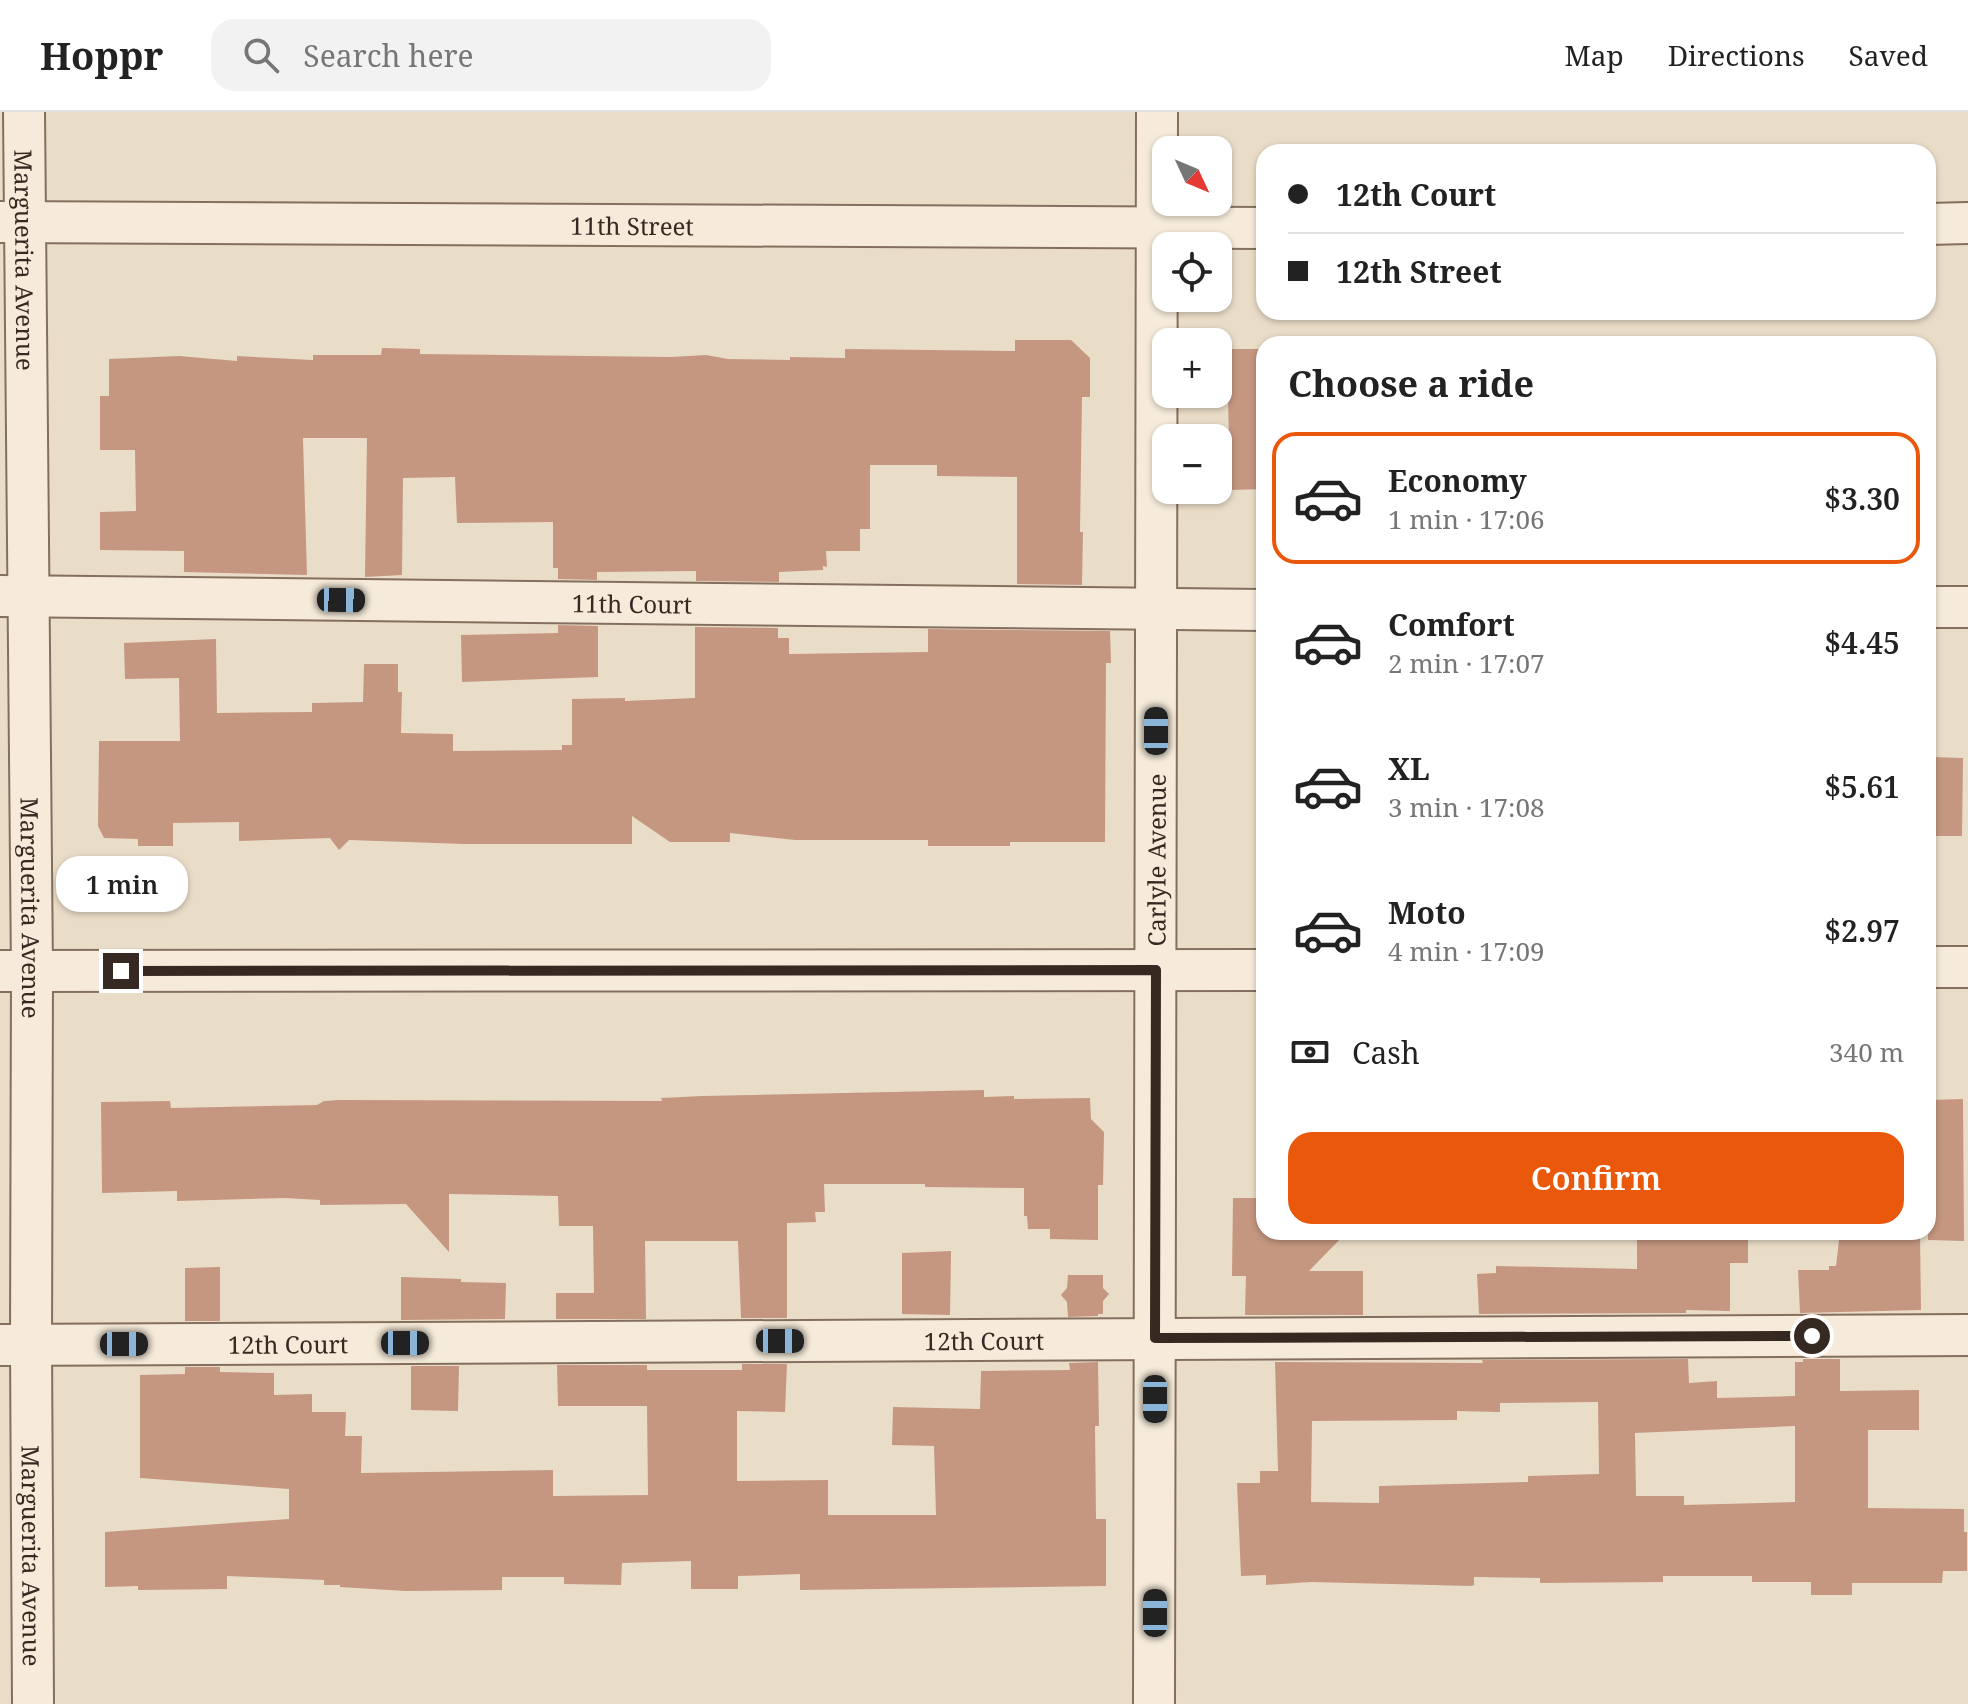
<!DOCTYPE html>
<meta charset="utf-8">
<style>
:root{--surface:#fff;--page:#f2f2f2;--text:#222;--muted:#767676;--line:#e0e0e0;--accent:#ea580c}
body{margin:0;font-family:"Noto Serif",serif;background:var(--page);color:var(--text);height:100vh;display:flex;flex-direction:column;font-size:30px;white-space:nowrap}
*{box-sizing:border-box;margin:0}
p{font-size:26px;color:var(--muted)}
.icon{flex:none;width:44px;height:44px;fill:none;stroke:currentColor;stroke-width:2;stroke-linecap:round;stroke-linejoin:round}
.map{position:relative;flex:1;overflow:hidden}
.panel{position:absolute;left:1256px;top:224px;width:680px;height:904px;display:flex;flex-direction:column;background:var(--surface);border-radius:24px;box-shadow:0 2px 6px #0004}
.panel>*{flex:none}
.hud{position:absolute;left:1256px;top:32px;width:680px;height:176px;border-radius:24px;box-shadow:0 2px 6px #0004;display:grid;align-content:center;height:176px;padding:0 32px;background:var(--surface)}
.needle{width:52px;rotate:134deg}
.fabs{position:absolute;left:1152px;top:24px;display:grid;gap:16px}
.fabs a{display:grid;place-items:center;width:80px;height:80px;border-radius:16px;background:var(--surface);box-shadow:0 2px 6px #0004;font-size:40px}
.end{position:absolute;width:36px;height:36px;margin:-18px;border:10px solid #362921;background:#fff;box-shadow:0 0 0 4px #fff}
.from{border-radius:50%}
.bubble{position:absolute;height:56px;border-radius:24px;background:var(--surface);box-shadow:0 2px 6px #0004;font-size:26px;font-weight:600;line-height:56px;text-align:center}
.car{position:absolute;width:24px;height:48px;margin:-24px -12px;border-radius:10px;box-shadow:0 0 6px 2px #0007;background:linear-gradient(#222 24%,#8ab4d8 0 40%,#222 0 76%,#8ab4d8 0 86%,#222 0)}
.hud b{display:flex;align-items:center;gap:28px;height:76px;font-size:30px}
.hud b+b{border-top:2px solid var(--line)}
.hud i{width:20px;height:20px;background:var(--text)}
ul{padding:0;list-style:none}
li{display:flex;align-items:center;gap:24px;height:132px;margin:0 16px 12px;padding:0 16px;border:4px solid transparent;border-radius:24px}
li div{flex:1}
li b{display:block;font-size:30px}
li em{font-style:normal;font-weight:600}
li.on{border-color:var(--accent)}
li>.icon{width:72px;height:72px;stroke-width:1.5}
h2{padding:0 32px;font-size:36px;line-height:96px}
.pay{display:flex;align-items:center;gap:20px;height:88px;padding:0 32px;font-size:30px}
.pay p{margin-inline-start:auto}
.cta{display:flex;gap:16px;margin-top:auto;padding:16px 32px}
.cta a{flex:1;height:92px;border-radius:24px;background:var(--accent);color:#fff;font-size:32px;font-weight:600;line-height:92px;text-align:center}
header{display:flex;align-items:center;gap:48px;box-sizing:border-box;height:112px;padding:0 40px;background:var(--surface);border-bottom:2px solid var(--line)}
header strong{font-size:38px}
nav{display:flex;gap:44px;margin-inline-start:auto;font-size:28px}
.search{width:560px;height:72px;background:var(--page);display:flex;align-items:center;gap:20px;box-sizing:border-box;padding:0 28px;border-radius:24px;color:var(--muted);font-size:30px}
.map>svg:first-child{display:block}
</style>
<header>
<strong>Hoppr</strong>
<div class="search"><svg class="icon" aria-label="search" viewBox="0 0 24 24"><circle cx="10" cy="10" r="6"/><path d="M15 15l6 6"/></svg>Search here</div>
<nav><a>Map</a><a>Directions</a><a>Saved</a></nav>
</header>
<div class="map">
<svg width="1968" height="1592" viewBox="0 0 1968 1592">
<rect width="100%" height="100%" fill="#eaddc8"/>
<g fill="#c59781" fill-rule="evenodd">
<path d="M 1015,228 L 1071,228 L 1090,246 L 1090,285 L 1082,285 L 1080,420 L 1083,420 L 1082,473 L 1017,472 L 1017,365 L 937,364 L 937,353 L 870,353 L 870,417 L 860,417 L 860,439 L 826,439 L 827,455 L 823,454 L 823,458 L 779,460 L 779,470 L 696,469 L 696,459 L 597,460 L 597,468 L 558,467 L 558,456 L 553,456 L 553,410 L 457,411 L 455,365 L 403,366 L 402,463 L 365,465 L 367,326 L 303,326 L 307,463 L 184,460 L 184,439 L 100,438 L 100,400 L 136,399 L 135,338 L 100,338 L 100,284 L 109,284 L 109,247 L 179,244 L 237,249 L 237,244 L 313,248 L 313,243 L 381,243 L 382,236 L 420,237 L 420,242 L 671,245 L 706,243 L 728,247 L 790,248 L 790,245 L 845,246 L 845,237 L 1015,239 Z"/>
<path d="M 1227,237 L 1261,237 L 1261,240 L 1264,240 L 1264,377 L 1230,378 Z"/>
<path d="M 558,513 L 598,514 L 598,565 L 462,570 L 461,523 L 558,521 Z"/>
<path d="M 695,515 L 778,516 L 778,526 L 789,526 L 789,542 L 928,540 L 928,517 L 1110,519 L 1111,551 L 1106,551 L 1105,730 L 1010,730 L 1010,734 L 928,734 L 928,728 L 795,728 L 730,721 L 730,730 L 670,730 L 632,704 L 632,732 L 464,732 L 349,728 L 339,738 L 330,726 L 239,729 L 239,710 L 173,711 L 173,734 L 138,734 L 138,727 L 104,726 L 98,714 L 99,629 L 180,629 L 179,566 L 125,567 L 124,531 L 216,527 L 217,601 L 312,600 L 312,591 L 363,590 L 364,552 L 398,552 L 398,580 L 402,580 L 401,621 L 453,622 L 453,639 L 562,638 L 562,633 L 572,633 L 572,587 L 625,586 L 625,589 L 695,586 Z"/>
<path d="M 1932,645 L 1963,646 L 1962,724 L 1928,724 L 1928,646 Z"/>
<path d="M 984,978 L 984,985 L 1014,984 L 1014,987 L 1090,986 L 1091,1007 L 1104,1020 L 1103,1073 L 1098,1073 L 1098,1128 L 1050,1127 L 1050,1117 L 1028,1117 L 1027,1104 L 1024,1104 L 1024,1076 L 925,1075 L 925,1072 L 824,1072 L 825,1100 L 815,1100 L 816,1110 L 787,1111 L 787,1206 L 741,1206 L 738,1129 L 645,1129 L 646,1207 L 556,1207 L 556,1181 L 594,1181 L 593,1114 L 559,1114 L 558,1084 L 449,1082 L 449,1140 L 406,1092 L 320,1093 L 320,1088 L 285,1086 L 177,1089 L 177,1079 L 102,1081 L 101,990 L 170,989 L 171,996 L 317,993 L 324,989 L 339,988 L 662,989 L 661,986 L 702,984 Z"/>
<path d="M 1963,987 L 1964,1129 L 1928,1128 L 1928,988 Z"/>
<path d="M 1233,1086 L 1264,1086 L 1264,1120 L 1347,1120 L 1309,1159 L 1363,1159 L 1363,1203 L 1245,1203 L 1246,1164 L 1232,1164 Z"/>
<path d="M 1637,1120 L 1748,1120 L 1748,1151 L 1730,1151 L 1730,1199 L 1686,1198 L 1686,1201 L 1479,1202 L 1477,1162 L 1496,1161 L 1496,1154 L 1637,1157 Z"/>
<path d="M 1840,1120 L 1920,1120 L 1921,1198 L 1800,1201 L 1798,1158 L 1829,1158 L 1829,1154 L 1836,1154 Z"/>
<path d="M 951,1139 L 950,1203 L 902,1202 L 902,1141 Z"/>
<path d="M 220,1155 L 220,1209 L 185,1209 L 185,1156 Z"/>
<path d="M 1068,1163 L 1103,1163 L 1103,1176 L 1109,1182 L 1103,1189 L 1103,1202 L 1098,1202 L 1098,1204 L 1068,1205 L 1067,1190 L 1061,1183 L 1067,1176 Z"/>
<path d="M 401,1165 L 461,1167 L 461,1170 L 506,1171 L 505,1207 L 401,1208 Z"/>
<path d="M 1688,1247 L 1689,1271 L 1717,1269 L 1717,1286 L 1795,1284 L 1795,1250 L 1803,1250 L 1803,1247 L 1840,1247 L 1840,1279 L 1919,1278 L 1919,1318 L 1868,1318 L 1868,1396 L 1964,1397 L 1964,1420 L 1967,1420 L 1967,1459 L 1943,1459 L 1942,1471 L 1852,1471 L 1852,1483 L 1811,1483 L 1811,1470 L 1752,1470 L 1752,1464 L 1663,1464 L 1663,1470 L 1540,1471 L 1540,1466 L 1474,1465 L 1474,1473 L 1471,1474 L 1311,1470 L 1266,1473 L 1266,1463 L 1241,1464 L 1237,1371 L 1260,1371 L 1260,1359 L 1278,1359 L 1275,1250 L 1483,1251 L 1482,1248 ZM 1598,1290 L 1599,1362 L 1528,1364 L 1528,1370 L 1379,1374 L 1379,1391 L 1311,1390 L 1312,1309 L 1457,1308 L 1457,1299 L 1500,1300 L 1500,1291 ZM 1795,1314 L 1795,1390 L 1684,1393 L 1684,1384 L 1636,1384 L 1635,1321 Z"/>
<path d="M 1098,1250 L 1099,1314 L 1095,1314 L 1096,1407 L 1106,1407 L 1106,1474 L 800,1478 L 800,1462 L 738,1464 L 738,1477 L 691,1477 L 691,1449 L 622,1451 L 621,1473 L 564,1472 L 564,1465 L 502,1465 L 502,1478 L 406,1479 L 340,1475 L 340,1473 L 324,1473 L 324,1468 L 227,1464 L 227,1477 L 138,1478 L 138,1474 L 105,1475 L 105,1420 L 289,1407 L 289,1377 L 140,1366 L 140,1263 L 185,1262 L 185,1255 L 220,1255 L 220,1260 L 274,1261 L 274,1283 L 312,1282 L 312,1300 L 346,1300 L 345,1324 L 362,1324 L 361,1361 L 553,1358 L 553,1384 L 648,1383 L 647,1294 L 558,1294 L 557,1253 L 647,1253 L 647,1258 L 742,1258 L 742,1252 L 787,1252 L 785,1300 L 737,1299 L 737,1369 L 828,1368 L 828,1403 L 936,1403 L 934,1334 L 892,1333 L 893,1295 L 980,1297 L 981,1259 L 1070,1258 L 1069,1251 Z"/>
<path d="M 411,1254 L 459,1254 L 458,1299 L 411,1298 Z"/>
</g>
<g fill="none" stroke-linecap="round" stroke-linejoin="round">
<defs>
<g id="minor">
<path id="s1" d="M 24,0 L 32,859 L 31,1233 L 33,1592"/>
<path id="s2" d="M 0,110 L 1264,116"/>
<path d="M 1928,112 L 1968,111"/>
<path id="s3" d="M 0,484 L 1264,498"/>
<path d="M 1928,495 L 1968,495"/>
<path d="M 1928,855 L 1968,855"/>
<path d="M 0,859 L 1264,858"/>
<path id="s4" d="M 0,1233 L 1968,1223"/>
<path id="s5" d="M 1154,1592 L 1157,0"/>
</g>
</defs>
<use href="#minor" stroke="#846f5f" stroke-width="44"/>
<use href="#minor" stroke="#f6ebda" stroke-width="40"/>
</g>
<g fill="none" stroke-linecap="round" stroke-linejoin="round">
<path stroke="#362921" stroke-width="10" d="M 121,859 L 1156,858 L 1155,1226 L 1812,1224"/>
</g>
<g text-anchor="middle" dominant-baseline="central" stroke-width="7" stroke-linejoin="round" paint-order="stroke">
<g font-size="24" fill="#362921" stroke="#f2e8d7">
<text stroke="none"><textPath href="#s2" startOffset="632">11th Street</textPath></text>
<text stroke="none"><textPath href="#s1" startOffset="148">Marguerita Avenue</textPath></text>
<text stroke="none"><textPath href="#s3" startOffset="632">11th Court</textPath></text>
<text stroke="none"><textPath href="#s5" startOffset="844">Carlyle Avenue</textPath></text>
<text stroke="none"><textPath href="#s1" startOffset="796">Marguerita Avenue</textPath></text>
<text stroke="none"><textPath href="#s4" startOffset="984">12th Court</textPath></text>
<text stroke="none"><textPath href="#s4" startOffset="288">12th Court</textPath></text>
<text stroke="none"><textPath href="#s1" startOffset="1444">Marguerita Avenue</textPath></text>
</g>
</g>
</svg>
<div class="fabs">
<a><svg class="needle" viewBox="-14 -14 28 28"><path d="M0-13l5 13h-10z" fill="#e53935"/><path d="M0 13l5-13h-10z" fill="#767676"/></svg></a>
<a><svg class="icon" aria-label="locate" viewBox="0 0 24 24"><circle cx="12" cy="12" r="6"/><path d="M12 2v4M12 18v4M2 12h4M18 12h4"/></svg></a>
<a>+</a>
<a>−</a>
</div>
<i class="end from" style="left:1812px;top:1224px"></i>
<i class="end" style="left:121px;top:859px"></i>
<div class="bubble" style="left:56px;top:744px;width:132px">1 min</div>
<i class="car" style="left:341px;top:488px;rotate:91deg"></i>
<i class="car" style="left:1156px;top:619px;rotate:0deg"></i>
<i class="car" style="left:780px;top:1229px;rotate:90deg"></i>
<i class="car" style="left:405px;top:1231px;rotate:90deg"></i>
<i class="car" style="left:124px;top:1232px;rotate:90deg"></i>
<i class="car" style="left:1155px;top:1287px;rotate:180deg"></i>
<i class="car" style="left:1155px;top:1501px;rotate:0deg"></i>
<div class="hud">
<b><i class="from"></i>12th Court</b>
<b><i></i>12th Street</b>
</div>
<section class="panel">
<h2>Choose a ride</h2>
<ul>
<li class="on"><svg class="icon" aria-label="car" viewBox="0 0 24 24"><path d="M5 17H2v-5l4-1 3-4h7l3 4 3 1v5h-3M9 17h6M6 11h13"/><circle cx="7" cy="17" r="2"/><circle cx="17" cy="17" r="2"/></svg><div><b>Economy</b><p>1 min · 17:06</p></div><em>$3.30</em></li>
<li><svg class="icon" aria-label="car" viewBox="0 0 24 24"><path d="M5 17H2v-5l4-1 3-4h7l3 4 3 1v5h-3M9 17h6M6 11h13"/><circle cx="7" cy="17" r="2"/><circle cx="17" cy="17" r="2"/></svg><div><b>Comfort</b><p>2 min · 17:07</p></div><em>$4.45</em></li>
<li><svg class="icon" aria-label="car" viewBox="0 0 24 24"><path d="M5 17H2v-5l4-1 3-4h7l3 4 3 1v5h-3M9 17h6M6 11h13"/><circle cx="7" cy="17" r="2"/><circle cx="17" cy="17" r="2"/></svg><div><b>XL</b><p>3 min · 17:08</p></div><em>$5.61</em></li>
<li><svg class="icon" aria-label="car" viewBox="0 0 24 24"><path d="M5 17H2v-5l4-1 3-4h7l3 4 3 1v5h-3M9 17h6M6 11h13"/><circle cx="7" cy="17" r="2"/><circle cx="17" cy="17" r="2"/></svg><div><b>Moto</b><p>4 min · 17:09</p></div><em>$2.97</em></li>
</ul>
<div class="pay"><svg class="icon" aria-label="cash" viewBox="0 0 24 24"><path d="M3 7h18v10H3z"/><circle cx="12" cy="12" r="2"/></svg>Cash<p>340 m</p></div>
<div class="cta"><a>Confirm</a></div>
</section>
</div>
